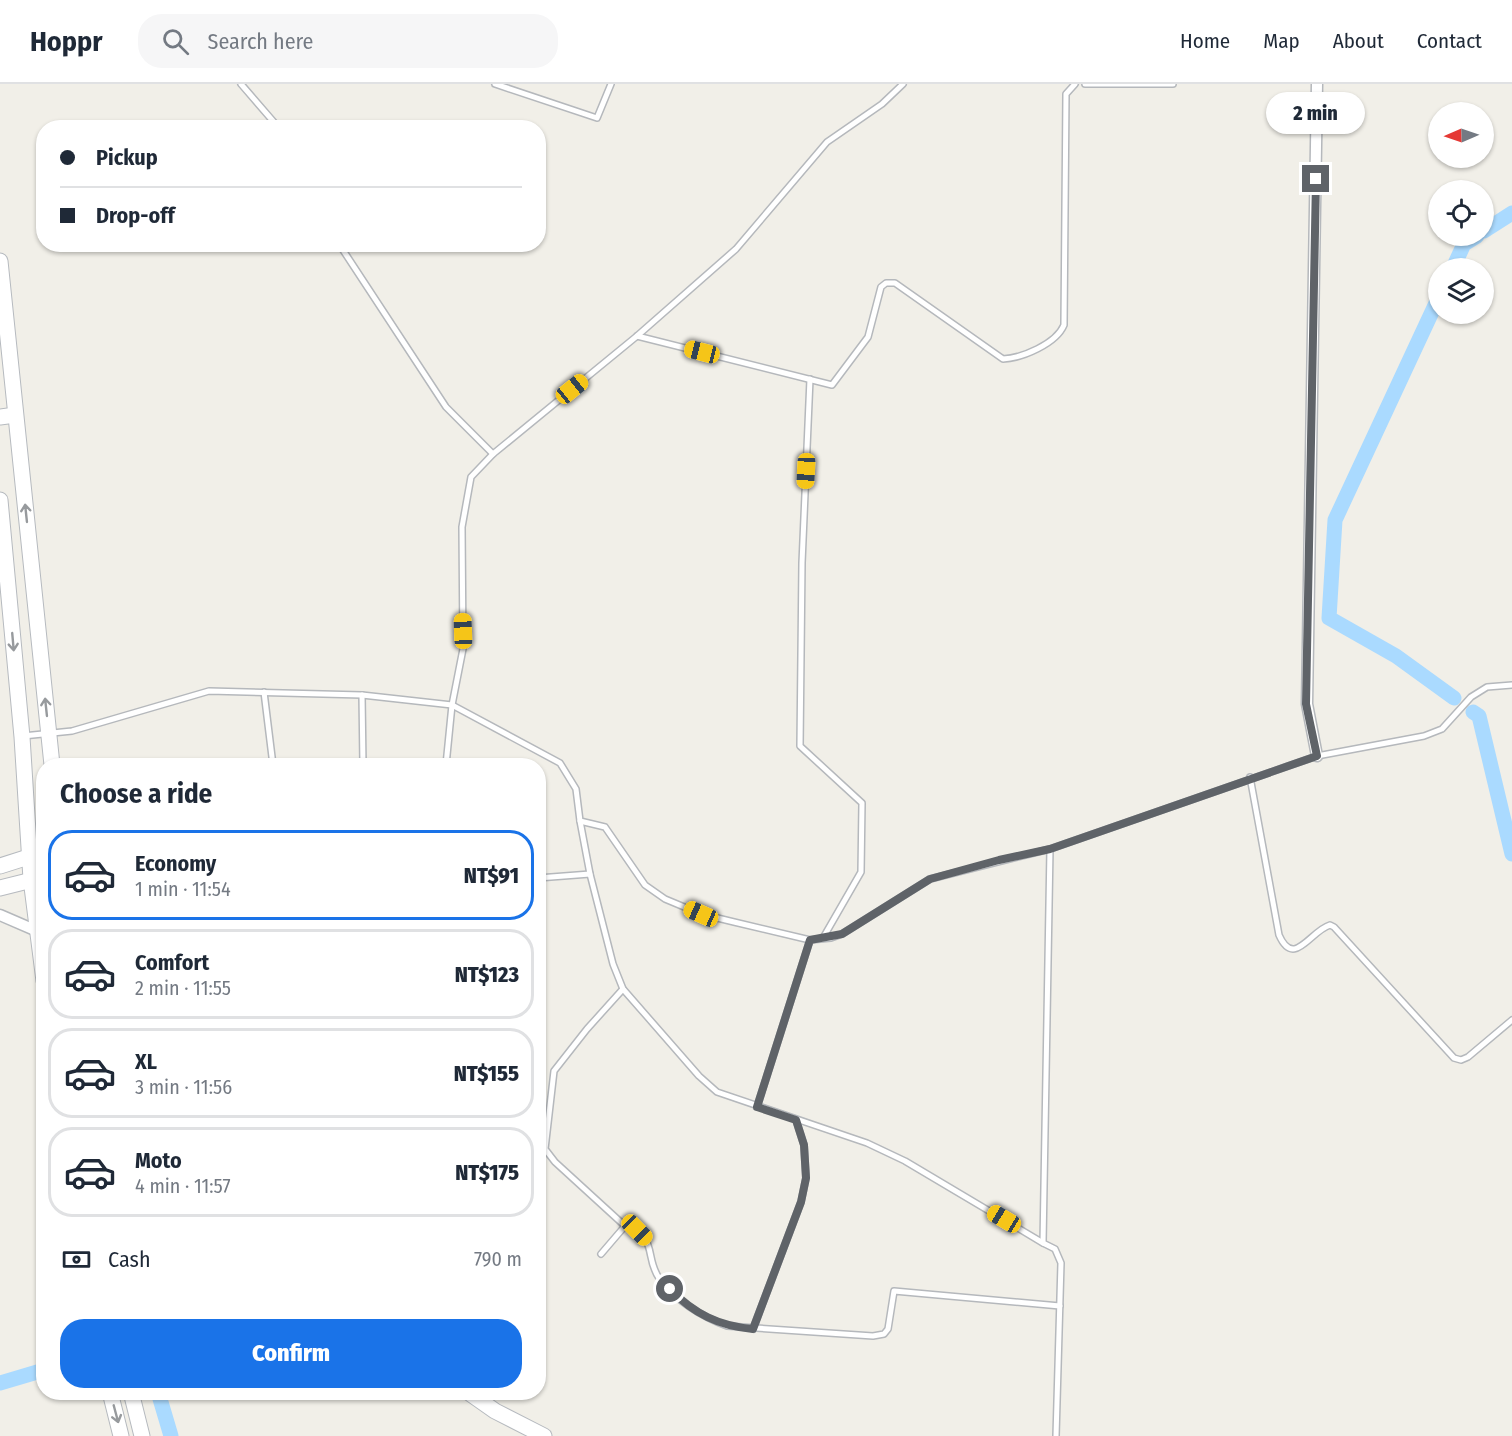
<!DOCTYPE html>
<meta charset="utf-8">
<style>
:root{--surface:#fff;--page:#f6f6f7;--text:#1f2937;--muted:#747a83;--line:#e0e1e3;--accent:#1a73e8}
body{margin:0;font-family:"Fira Sans Condensed",sans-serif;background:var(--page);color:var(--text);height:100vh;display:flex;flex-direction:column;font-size:22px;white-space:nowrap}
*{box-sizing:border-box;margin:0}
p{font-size:20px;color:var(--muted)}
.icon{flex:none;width:33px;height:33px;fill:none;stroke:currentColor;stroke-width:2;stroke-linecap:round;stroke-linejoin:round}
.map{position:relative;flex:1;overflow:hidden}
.details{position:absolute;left:36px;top:674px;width:510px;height:642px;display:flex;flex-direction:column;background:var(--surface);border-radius:24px;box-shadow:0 2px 4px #0004}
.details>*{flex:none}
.top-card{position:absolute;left:36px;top:36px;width:510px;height:132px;border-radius:24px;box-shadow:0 2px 4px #0004;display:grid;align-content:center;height:132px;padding:0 24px;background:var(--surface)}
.needle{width:39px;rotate:268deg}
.buttons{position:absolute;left:1428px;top:18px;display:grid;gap:12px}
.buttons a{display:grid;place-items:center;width:66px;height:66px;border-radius:50%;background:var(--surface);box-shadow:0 2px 4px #0004;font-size:30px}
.end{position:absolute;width:27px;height:27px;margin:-14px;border:8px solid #5f6368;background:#fff;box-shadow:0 0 0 3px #fff}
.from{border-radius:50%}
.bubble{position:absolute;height:42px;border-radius:21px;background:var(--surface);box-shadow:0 2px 4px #0004;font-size:20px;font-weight:800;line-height:42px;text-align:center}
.car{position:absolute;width:18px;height:36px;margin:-18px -9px;border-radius:8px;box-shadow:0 0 4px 2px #0007;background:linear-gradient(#f5c518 24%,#345 0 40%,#f5c518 0 76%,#345 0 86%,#f5c518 0)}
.top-card b{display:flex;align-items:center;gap:21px;height:57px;font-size:22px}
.top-card b+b{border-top:2px solid var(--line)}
.top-card i{width:15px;height:15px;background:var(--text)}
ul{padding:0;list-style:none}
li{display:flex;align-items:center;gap:18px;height:90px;margin:0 12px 9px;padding:0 12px;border:3px solid var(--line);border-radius:24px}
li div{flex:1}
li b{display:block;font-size:22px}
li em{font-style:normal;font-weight:800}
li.current{border-color:var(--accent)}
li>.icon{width:54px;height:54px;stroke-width:1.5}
h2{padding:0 24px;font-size:27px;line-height:72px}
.pay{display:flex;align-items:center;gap:15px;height:66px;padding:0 24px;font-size:22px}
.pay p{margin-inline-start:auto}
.action{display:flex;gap:12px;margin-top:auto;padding:12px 24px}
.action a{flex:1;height:69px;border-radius:24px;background:var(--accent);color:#fff;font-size:24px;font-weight:800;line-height:69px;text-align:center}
header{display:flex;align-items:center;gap:36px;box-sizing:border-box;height:84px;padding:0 30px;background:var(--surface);border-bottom:2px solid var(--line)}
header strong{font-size:28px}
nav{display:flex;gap:33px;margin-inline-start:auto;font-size:21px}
.search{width:420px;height:54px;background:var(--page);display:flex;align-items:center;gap:15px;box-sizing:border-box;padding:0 21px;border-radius:24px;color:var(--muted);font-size:22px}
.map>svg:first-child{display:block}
</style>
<header>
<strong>Hoppr</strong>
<div class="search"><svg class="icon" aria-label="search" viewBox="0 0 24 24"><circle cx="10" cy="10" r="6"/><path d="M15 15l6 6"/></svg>Search here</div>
<nav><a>Home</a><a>Map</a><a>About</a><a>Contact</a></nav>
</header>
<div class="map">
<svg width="1512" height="1352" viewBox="0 0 1512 1352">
<rect width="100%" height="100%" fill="#f1efe8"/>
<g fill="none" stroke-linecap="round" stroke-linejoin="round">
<g stroke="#aadaff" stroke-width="15">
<path d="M 1484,147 L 1512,129"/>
<path d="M 1453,184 L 1464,160 L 1477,152"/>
<path d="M 1438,215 L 1335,436 L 1329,534 L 1396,572 L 1454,614"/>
<path d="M 1473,628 L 1479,632 L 1512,770"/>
<path d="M 0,1299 L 44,1286"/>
<path d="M 158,1308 L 171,1352"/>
</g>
<defs>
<g id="lane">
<path d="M 241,0 L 279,44"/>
<path d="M 495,0 L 597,34 L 611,0"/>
<path d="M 1085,0 L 1173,0"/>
<path d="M 339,160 L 446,323 L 493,370"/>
<path d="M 637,252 L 832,301 L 868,253 L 881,203 L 886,199 L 895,199 L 1003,275 C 1022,274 1056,260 1064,241 L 1066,10 L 1075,0"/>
<path d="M 810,295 L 802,479 L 800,662 L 862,719 L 861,788 L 823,854"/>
<path d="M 264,608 L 273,681"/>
<path d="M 362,611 L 363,681"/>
<path d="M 23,652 L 72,647 L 209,607 L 362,611 L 452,621 L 560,679 L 576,705 L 580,737 L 605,743 L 645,801 L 665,815 L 701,830 L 734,838 L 810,856 L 831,854 L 842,850 L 930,795 L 1050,765 L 1317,672 L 1424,652 L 1442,645 L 1471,613 L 1487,603 L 1512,601"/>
<path d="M 446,681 L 452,621 L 463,565 L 462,443 L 471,393 L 493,370 L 637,252 L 736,165 L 827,58 L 882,20 L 903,0"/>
<path d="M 1250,693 L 1279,851 C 1294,885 1310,847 1330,841 L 1334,843 L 1454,974 L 1461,976 L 1468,973 L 1512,936"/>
<path d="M 580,737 L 590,790 L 613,880 L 623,905 L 699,992 L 717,1008 L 867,1059 L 905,1077 L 1043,1159"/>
<path d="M 1050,765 L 1043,1159 L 1055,1165 L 1061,1179 L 1056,1352"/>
<path d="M 538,794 L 590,790"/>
<path d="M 757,1023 L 810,856"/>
<path d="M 625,1142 C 659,1154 644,1172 659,1194 C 674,1216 703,1233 727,1242 L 873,1252 L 884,1250 L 888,1245 L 894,1207 L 1060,1222"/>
<path d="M 601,1170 L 625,1142 L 555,1078 L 545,1065 L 554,987 L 587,945 L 623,905"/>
<path d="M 753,1245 L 801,1118 L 806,1094 L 804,1061 L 796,1036"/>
</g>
<g id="street">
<path d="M 1317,672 L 1307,620 L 1317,0"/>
<path d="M 0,831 L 37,847"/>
</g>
<g id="secondary">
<path d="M 0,177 L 52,681"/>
<path d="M 0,333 L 15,331"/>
<path d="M 0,416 L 22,653 L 31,795 L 44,897"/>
<path d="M 0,782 L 44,768"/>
<path d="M 0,804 L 44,793"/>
<path d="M 110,1308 L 121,1352"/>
<path d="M 131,1308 L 142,1352"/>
<path d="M 468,1308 L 495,1327 L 544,1352"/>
</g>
</defs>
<use href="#lane" stroke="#b5b8bc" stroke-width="8"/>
<use href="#street" stroke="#b5b8bc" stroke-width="13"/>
<use href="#secondary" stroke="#b6babf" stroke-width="17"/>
<use href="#lane" stroke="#fff" stroke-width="5"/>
<use href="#street" stroke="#fff" stroke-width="10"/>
<use href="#secondary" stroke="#fff" stroke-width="15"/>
</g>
<defs><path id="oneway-shaft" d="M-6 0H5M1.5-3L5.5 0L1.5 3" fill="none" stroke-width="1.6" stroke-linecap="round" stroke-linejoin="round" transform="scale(1.5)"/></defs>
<g stroke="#979a9d">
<use href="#oneway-shaft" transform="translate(26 429) rotate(-96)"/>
<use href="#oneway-shaft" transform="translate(13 558) rotate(85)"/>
<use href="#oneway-shaft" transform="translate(46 623) rotate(-96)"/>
<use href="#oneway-shaft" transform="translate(116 1330) rotate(75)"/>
</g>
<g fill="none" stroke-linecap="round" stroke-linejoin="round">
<path stroke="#5f6368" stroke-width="8" d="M 670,1205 C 694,1230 719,1242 753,1245 L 801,1118 L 806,1094 L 804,1061 L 796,1036 L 757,1023 L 810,856 L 842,850 L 930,795 L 999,776 L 1050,765 L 1317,672 L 1306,620 L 1316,95"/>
</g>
</svg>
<div class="buttons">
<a><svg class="needle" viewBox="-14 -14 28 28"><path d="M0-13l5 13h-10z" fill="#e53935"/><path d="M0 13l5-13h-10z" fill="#747a83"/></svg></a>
<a><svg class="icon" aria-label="locate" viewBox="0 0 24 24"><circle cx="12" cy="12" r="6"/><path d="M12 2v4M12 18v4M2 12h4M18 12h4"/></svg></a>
<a><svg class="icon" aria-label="layers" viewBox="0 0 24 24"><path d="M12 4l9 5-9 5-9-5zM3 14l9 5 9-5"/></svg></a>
</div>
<i class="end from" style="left:670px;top:1205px"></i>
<i class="end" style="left:1316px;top:95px"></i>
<div class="bubble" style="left:1266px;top:8px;width:99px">2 min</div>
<i class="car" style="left:702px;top:268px;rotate:284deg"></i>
<i class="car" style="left:572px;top:305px;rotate:51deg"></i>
<i class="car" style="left:806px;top:387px;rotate:183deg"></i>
<i class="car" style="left:463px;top:547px;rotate:358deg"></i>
<i class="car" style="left:701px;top:830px;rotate:294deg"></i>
<i class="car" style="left:1004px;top:1135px;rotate:301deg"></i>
<i class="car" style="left:637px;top:1146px;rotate:135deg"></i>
<div class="top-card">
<b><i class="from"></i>Pickup</b>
<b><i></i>Drop-off</b>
</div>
<section class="details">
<h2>Choose a ride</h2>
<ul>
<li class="current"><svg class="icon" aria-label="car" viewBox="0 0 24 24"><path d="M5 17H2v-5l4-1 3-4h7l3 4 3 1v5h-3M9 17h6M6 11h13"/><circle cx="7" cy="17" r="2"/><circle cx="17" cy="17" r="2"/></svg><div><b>Economy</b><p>1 min · 11:54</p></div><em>NT$91</em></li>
<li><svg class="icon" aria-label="car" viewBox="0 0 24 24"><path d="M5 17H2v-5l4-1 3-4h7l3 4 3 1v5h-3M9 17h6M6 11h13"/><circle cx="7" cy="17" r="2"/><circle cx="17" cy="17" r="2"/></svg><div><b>Comfort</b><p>2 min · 11:55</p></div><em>NT$123</em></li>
<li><svg class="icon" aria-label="car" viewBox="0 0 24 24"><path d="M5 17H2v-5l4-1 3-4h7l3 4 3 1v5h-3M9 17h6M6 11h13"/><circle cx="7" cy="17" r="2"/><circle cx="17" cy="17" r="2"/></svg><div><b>XL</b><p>3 min · 11:56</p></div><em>NT$155</em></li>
<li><svg class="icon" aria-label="car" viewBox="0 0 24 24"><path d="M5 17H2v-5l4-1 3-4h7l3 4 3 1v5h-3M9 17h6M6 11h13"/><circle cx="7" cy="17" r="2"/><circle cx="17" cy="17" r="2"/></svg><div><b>Moto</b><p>4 min · 11:57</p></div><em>NT$175</em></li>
</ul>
<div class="pay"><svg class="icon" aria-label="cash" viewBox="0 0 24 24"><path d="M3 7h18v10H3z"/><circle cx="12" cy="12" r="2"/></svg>Cash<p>790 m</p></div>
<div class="action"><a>Confirm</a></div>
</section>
</div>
